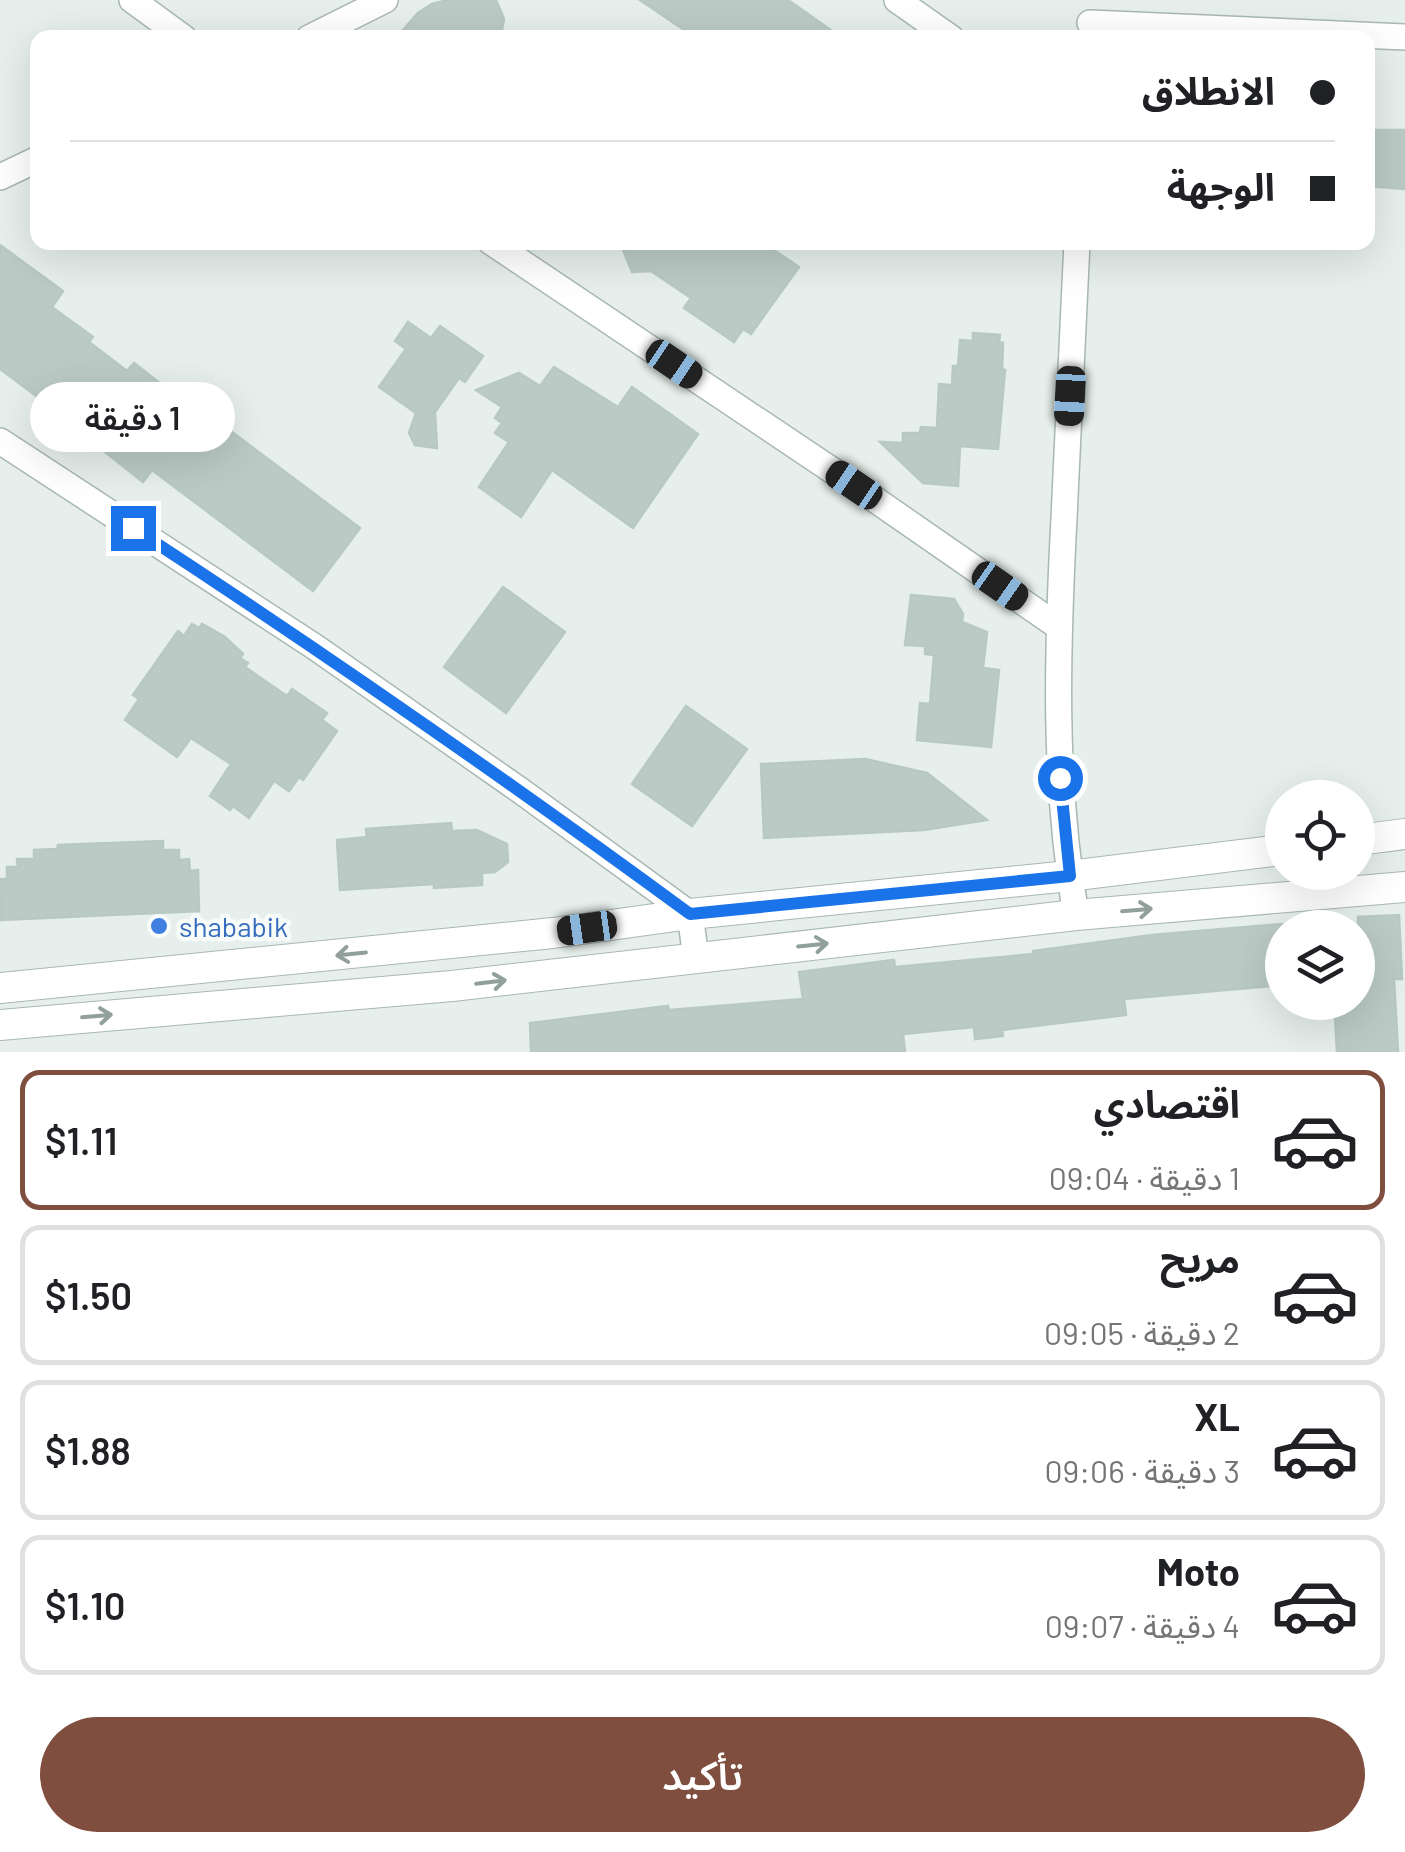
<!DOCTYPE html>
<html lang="ar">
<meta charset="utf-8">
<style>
:root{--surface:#fff;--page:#f6f6f6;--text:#202124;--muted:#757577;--line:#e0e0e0;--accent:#7f4e3f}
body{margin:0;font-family:Barlow,"Noto Sans Arabic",sans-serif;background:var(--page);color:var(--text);direction:rtl;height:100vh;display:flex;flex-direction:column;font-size:38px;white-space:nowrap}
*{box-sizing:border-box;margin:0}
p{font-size:32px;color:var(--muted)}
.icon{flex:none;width:55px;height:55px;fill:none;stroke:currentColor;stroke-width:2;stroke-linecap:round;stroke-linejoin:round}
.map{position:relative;height:1052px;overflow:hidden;direction:ltr}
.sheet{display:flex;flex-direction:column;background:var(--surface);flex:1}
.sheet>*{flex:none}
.hud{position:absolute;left:30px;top:30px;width:1345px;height:220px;border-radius:20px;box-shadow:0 10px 40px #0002;direction:rtl;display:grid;align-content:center;height:220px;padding:0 40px;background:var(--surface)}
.tools{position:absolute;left:1265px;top:780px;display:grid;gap:20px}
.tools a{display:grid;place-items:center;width:110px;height:110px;border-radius:50%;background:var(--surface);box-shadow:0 10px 40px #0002;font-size:50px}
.end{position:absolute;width:45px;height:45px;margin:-22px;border:12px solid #1a73e8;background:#fff;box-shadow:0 0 0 5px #fff}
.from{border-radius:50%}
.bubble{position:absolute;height:70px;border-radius:35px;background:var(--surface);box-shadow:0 10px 40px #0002;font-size:32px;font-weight:600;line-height:70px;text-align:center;direction:rtl}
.car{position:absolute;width:30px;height:60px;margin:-30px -15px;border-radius:12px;box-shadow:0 0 8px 2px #0007;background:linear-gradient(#222 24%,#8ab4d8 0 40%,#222 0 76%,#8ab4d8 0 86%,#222 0)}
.hud b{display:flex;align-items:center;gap:35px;height:95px;font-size:38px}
.hud b+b{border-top:2px solid var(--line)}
.hud i{width:25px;height:25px;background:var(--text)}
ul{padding:18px 0 0;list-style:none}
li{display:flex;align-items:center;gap:30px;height:140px;margin:0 20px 15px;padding:0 20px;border:5px solid var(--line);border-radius:20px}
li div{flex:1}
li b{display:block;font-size:38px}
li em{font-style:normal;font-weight:600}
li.selected{border-color:var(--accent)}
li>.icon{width:90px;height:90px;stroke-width:1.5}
.cta{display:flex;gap:20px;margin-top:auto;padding:20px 40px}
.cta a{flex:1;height:115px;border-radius:60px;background:var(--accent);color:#fff;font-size:40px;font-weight:600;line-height:115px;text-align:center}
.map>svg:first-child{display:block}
</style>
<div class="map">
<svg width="1405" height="1052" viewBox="0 0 1405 1052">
<rect width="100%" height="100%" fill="#e6efeb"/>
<g fill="#bbcac4" stroke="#b8c9c2" stroke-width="2.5">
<path d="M 448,0 L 496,0 L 504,19 L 502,30 L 489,38 L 396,38 L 418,13 L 432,4 Z"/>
<path d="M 640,0 L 788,0 L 842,38 L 696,38 Z"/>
<path d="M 1368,130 L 1405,130 L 1405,189 L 1368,186 Z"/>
<path d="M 620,242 L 762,242 L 799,267 L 751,334 L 743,329 L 734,342 L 684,308 L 691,298 L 651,271 L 632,272 Z"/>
<path d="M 0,245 L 63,291 L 52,307 L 93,337 L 89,342 L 127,371 L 134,363 L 221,431 L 224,426 L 360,528 L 313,591 L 152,470 L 143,482 L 76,429 L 78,427 L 0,369 Z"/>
<path d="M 408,322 L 431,338 L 440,326 L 483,356 L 465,382 L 459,378 L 435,412 L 437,448 L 415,445 L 409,433 L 416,413 L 379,387 L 406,349 L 395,341 Z"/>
<path d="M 973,333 L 1000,335 L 999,342 L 1003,343 L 1002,369 L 1005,370 L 998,449 L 960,446 L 958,486 L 923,483 L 880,442 L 903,443 L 903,433 L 920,433 L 921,427 L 937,428 L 939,384 L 952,385 L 953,366 L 958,366 L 960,340 L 973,341 Z"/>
<path d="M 554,367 L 618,407 L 632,387 L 698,434 L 633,528 L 552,470 L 521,517 L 479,487 L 509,442 L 495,433 L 502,423 L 495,418 L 502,407 L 476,390 L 519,373 L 540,386 Z"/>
<path d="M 503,587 L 565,632 L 506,713 L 444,667 Z"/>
<path d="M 911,595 L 954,599 L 963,614 L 962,622 L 987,632 L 983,668 L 999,670 L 991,747 L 917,740 L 920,703 L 930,704 L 934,655 L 925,654 L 925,646 L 905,645 Z"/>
<path d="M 192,624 L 199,628 L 202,624 L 225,637 L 243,654 L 240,658 L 248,663 L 245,667 L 287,696 L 292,689 L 327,713 L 322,720 L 337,731 L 303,780 L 299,777 L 289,791 L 274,781 L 249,818 L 233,806 L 230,810 L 210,796 L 231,764 L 191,738 L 177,757 L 125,720 L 139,699 L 133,695 L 178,631 L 184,636 Z"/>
<path d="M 686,706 L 747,749 L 692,826 L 632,784 Z"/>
<path d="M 865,759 L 927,773 L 987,820 L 924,830 L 764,838 L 761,764 Z"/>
<path d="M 451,823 L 452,831 L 477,830 L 507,844 L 508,862 L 495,872 L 482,873 L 482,885 L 434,888 L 434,884 L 340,890 L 337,840 L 367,837 L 366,829 Z"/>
<path d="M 163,841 L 163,850 L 179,850 L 179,860 L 189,859 L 190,871 L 198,870 L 199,911 L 1,920 L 0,879 L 7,879 L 7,867 L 18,867 L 17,859 L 34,859 L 34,850 L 57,849 L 58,845 Z"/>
<path d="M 1399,915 L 1402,979 L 1394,979 L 1398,1052 L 1337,1052 L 1334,1002 L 1358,1002 L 1358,917 Z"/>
<path d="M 1282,924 L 1282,985 L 1124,999 L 1126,1015 L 1002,1030 L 1003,1036 L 975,1039 L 974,1027 L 903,1034 L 905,1052 L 531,1052 L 530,1023 L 668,1006 L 669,1010 L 803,999 L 799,972 L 894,960 L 895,967 L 1033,954 L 1033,951 L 1152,935 Z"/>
</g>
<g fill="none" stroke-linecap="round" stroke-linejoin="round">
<defs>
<g id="minor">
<path d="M 132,0 L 184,38"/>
<path d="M 897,0 L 951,38"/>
<path d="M 1090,23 L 1405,37"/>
<path d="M 309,38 L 385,0"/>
<path d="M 0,177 L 38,159"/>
<path d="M 491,242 L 854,485 L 1059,627"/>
<path d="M 0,441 L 315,647 L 521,791 L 690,914 L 696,958"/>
<path d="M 1076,915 C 1053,781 1057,653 1064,518 C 1068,426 1073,334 1077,242"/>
</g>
<g id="tertiary">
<path d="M 1358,840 L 1405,834"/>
<path d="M 0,988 L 553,933 L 690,914 L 1069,876 L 1282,850"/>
<path d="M 0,1025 L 452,986 L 1076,915 L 1405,887"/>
</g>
</defs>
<use href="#minor" stroke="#a8b8b2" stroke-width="28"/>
<use href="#tertiary" stroke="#a8b8b2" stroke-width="32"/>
<use href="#minor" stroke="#fff" stroke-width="25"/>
<use href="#tertiary" stroke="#fff" stroke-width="30"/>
</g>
<defs><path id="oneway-shaft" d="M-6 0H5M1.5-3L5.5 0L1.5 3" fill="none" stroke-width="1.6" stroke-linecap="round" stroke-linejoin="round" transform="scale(2.5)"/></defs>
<g stroke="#92a09c">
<use href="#oneway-shaft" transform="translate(1137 910) rotate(-5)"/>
<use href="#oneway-shaft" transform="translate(813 945) rotate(-6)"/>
<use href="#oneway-shaft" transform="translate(351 954) rotate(174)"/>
<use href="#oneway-shaft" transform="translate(491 982) rotate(-7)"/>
<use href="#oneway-shaft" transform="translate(97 1016) rotate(-5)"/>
</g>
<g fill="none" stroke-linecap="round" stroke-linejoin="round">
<path stroke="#1a73e8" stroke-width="12" d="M 133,528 C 322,651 507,780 690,914 L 1070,876 L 1060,778"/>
</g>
<circle fill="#3f7fe0" stroke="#f7fbf9" stroke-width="4" cx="159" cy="926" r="10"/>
<g text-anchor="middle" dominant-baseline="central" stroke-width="9" stroke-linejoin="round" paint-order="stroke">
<g font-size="28" fill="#366cbe" stroke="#f7fbf9" text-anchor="start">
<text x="179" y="926">shababik</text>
</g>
</g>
</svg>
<div class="tools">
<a><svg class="icon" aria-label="locate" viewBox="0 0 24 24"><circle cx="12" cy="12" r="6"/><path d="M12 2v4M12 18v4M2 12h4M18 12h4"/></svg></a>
<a><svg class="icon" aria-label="layers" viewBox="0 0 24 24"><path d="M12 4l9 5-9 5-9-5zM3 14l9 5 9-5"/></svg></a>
</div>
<i class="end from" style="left:1060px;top:778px"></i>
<i class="end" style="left:133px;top:528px"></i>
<div class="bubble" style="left:30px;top:382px;width:205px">1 دقيقة</div>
<i class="car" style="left:674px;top:364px;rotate:124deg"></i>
<i class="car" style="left:1070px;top:396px;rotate:183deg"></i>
<i class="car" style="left:854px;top:485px;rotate:304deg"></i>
<i class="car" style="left:1000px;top:586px;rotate:125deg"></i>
<i class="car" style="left:587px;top:928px;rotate:262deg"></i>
<div class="hud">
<b><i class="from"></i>الانطلاق</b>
<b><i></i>الوجهة</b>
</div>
</div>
<section class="sheet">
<ul>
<li class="selected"><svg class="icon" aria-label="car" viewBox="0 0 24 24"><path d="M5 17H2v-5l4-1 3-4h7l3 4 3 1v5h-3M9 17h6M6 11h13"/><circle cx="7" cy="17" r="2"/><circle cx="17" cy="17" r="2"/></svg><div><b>اقتصادي</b><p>1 دقيقة · 09:04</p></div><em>$1.11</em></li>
<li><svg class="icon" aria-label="car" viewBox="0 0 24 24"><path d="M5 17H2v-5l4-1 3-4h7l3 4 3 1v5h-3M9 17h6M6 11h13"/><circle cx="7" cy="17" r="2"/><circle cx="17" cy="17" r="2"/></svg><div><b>مريح</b><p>2 دقيقة · 09:05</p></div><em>$1.50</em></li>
<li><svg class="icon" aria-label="car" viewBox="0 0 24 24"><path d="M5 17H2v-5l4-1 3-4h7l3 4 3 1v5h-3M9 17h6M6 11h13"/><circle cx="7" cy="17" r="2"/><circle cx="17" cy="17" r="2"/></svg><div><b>XL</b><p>3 دقيقة · 09:06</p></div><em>$1.88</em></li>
<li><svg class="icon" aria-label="car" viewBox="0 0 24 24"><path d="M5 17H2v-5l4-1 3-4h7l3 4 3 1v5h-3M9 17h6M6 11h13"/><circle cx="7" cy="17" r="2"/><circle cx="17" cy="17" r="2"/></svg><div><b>Moto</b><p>4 دقيقة · 09:07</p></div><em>$1.10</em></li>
</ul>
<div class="cta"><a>تأكيد</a></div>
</section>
